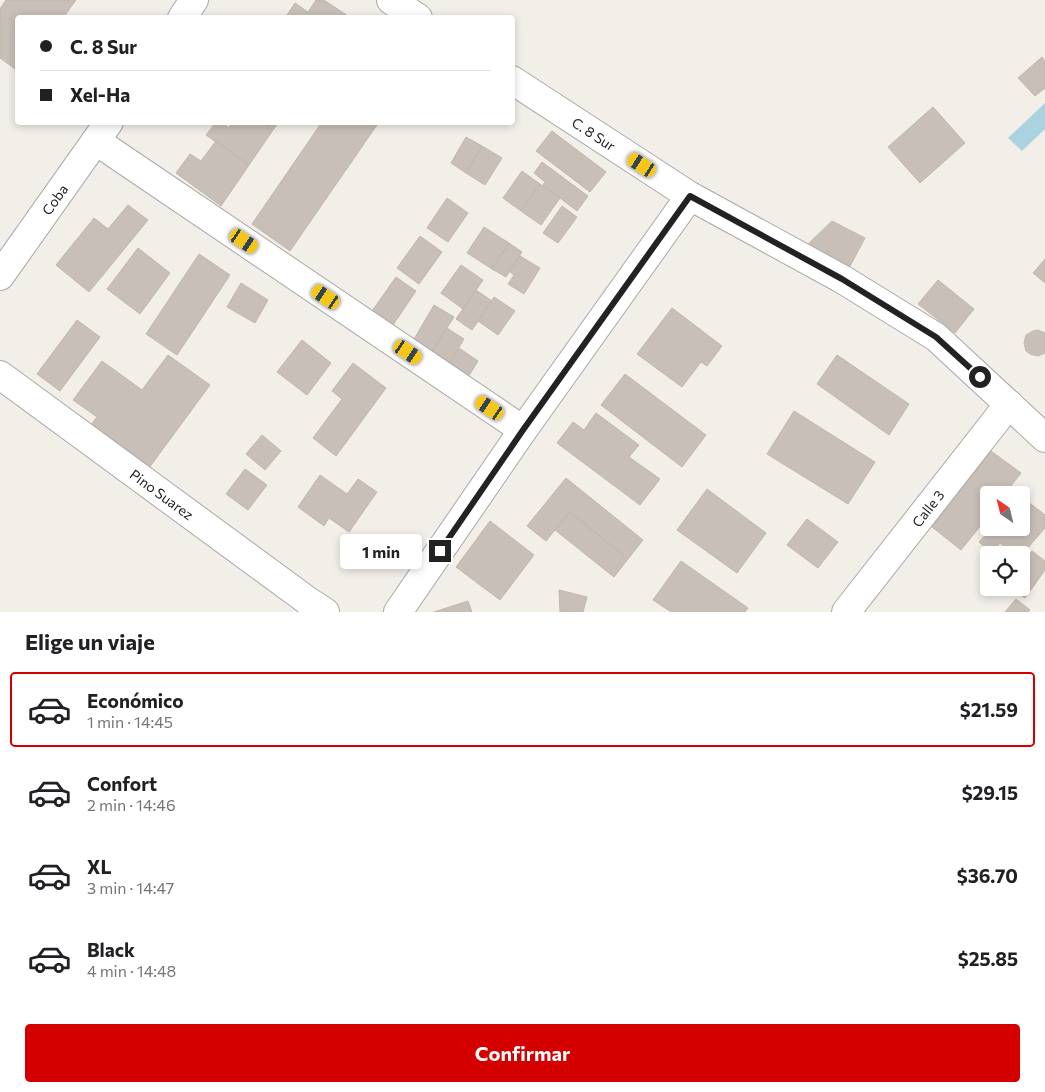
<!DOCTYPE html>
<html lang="es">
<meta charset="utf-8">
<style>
:root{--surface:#fff;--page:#f2f2f2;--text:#202124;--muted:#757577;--line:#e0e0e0;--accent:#d40000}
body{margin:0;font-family:Commissioner,sans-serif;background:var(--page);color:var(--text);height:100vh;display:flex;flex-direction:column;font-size:19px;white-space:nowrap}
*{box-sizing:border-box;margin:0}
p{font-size:16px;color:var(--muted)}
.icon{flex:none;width:28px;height:28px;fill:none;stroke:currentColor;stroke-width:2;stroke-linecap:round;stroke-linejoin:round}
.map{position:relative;height:612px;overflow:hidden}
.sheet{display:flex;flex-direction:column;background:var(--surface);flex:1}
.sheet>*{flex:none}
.hud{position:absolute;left:15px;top:15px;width:500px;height:110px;border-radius:5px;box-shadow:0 2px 8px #0003;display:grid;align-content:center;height:110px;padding:0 25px;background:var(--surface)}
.needle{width:32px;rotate:325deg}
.tools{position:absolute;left:980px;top:486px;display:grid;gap:10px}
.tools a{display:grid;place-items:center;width:50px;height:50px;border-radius:5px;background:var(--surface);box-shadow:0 2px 8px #0003;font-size:25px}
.end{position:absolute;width:22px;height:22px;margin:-11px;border:6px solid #222;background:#fff;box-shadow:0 0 0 2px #fff}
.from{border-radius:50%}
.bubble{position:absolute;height:35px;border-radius:5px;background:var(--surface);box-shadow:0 2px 8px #0003;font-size:16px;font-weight:700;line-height:35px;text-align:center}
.car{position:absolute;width:15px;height:30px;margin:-15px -8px;border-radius:6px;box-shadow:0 0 4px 1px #0007;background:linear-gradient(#f5c518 24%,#345 0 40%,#f5c518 0 76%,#345 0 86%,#f5c518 0)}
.hud b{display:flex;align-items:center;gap:18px;height:48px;font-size:19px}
.hud b+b{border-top:1px solid var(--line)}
.hud i{width:12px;height:12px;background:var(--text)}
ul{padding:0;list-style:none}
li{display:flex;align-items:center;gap:15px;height:75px;margin:0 10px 8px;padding:0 15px;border:2px solid transparent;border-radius:5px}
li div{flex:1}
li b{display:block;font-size:19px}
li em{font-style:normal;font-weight:700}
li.current{border-color:var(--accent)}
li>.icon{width:45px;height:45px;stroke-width:1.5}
h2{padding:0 25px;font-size:22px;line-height:60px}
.button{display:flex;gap:10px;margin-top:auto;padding:10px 25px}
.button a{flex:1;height:58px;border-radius:5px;background:var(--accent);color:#fff;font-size:20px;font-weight:700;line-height:58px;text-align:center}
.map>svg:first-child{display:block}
</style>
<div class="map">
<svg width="1045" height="612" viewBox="0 0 1045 612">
<rect width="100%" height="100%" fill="#f2efe9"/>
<path fill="#aad3df" d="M 1045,103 L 1045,129 L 1022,151 L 1008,138 Z"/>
<g fill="#c7bfb8" stroke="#c4b6ab">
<path d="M 6,0 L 76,0 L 63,18 L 18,18 L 18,71 L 0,58 L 0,9 Z"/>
<path d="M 316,0 L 324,0 L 348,16 L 347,18 L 285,18 L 295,3 L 308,12 Z"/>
<path d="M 1042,57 L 1045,61 L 1045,88 L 1035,96 L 1018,78 Z"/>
<path d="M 933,107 L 965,143 L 920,183 L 888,147 Z"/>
<path d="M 216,122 L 222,122 L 229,128 L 232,122 L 262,122 L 273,130 L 249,165 L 206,135 Z"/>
<path d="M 262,122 L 279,122 L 273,130 Z"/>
<path d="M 322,122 L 379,122 L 290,251 L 252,224 Z"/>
<path d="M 552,131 L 606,172 L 590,192 L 536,151 Z"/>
<path d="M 466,137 L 482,146 L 466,173 L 451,163 Z"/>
<path d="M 216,141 L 249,165 L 221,206 L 176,173 L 190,154 L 201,161 Z"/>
<path d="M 482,146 L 502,158 L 485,185 L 466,173 Z"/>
<path d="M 542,162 L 588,196 L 577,211 L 543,185 L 545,182 L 534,173 Z"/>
<path d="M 522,171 L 540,184 L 521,211 L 503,198 Z"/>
<path d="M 540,184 L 560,198 L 541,225 L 521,211 Z"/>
<path d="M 447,198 L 468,213 L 448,242 L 427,228 Z"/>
<path d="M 128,205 L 148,220 L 89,292 L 56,265 L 94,218 L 108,229 Z"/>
<path d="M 562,206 L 577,217 L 558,243 L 543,233 Z"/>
<path d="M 832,221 L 865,238 L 849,268 L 806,246 Z"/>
<path d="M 484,227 L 509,243 L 492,269 L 467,253 Z"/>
<path d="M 420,236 L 442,252 L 419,284 L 397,268 Z"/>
<path d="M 509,243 L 522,252 L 506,277 L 492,269 Z"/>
<path d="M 138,248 L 170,273 L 140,314 L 107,289 Z"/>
<path d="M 199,254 L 230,275 L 177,355 L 146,334 Z"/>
<path d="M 520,256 L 540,268 L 524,294 L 508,284 L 514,275 L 509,271 Z"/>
<path d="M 1045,259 L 1045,283 L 1033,273 Z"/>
<path d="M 461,265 L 483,280 L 463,309 L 441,293 Z"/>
<path d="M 396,277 L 416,291 L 393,325 L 372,311 Z"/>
<path d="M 938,280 L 974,309 L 955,333 L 918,304 Z"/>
<path d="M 241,283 L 268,300 L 255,323 L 227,307 Z"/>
<path d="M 476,290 L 492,301 L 472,330 L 456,319 Z"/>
<path d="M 494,297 L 515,311 L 498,335 L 478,321 Z"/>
<path d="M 434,305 L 454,317 L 431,353 L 413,341 Z"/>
<path d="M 672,308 L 722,346 L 707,366 L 701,362 L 682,387 L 637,354 Z"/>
<path d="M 77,320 L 100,337 L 60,391 L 37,374 Z"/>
<path d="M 447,328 L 464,339 L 449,364 L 431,353 Z"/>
<path d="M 1038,330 L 1045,333 L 1045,353 L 1038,356 L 1030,354 L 1026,351 L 1024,343 L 1026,335 L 1033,331 Z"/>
<path d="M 302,340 L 331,363 L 307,395 L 277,372 Z"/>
<path d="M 459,348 L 478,361 L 465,382 L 449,364 Z"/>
<path d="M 168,355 L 210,385 L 146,472 L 87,430 L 97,417 L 73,400 L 102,361 L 142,390 Z"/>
<path d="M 837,355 L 909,404 L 889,435 L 817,384 Z"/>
<path d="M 353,363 L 386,388 L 336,456 L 313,438 L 342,399 L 332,391 Z"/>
<path d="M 625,374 L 706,435 L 682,467 L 601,405 Z"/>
<path d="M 794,411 L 875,462 L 848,504 L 767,454 Z"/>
<path d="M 596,413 L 639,445 L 629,457 L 660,479 L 640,505 L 557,443 L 573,422 L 584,430 Z"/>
<path d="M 262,435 L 281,451 L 265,470 L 246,454 Z"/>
<path d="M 991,451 L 1021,473 L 1004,495 L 989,495 L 989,515 L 961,550 L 932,527 Z"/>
<path d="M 245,469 L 267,485 L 248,510 L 226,494 Z"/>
<path d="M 320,475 L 347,494 L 358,479 L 377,492 L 349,532 L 329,518 L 324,526 L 298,507 Z"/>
<path d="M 566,478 L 643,540 L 628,559 L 570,512 L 546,541 L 527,526 Z"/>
<path d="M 707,489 L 766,533 L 737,573 L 677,530 Z"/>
<path d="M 1027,501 L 1045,515 L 1045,528 L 1021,556 L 1021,555 L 1014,555 L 1000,543 L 991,553 L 979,542 L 992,528 L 1021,528 L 1021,507 Z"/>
<path d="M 570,512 L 628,559 L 614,577 L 555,530 Z"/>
<path d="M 807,519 L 838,542 L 818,568 L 787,545 Z"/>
<path d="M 490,521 L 534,555 L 500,600 L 456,567 Z"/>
<path d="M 1032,551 L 1045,561 L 1045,570 L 1025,598 L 1010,588 L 1021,588 L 1021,567 Z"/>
<path d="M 681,561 L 748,608 L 745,612 L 671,612 L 653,600 Z"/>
<path d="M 559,590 L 587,597 L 583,612 L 560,612 Z"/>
<path d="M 1016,599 L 1030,610 L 1028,612 L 1005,612 Z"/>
<path d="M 468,601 L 472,612 L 434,612 Z"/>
</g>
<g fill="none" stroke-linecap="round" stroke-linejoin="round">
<defs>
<g id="minor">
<path d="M 391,0 L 418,18"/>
<path d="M 182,18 L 194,0"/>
<path id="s1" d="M 512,80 L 690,196 L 842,279 L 936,337 L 1045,438"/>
<path d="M 96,141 L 523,430"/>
<path id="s2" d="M 0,276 L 109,122"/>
<path id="s3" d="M 0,375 L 308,601 L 325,612"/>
<path d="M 398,612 L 523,430 L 690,196"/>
<path id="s4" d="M 846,612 L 1009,404"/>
</g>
</defs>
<use href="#minor" stroke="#a9a9a9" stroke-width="30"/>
<use href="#minor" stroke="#fff" stroke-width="28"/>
</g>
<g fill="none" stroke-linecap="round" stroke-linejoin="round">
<path stroke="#222" stroke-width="6" d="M 440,551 L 523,430 L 690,196 L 842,279 L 936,337 L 980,377"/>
</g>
<g text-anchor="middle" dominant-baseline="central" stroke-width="4" stroke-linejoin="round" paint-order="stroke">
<g font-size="14" fill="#222" stroke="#fff">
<text stroke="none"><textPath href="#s1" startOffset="98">C. 8 Sur</textPath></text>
<text stroke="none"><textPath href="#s2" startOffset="94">Coba</textPath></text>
<text stroke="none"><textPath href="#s3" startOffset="201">Pino Suarez</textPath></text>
<text stroke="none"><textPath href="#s4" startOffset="132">Calle 3</textPath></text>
</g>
</g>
</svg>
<div class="tools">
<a><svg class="needle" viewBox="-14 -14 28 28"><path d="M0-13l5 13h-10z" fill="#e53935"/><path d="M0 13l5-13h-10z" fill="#757577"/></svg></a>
<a><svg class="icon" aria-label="locate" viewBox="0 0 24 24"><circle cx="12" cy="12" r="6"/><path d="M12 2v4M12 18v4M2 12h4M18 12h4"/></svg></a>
</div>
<i class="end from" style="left:980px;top:377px"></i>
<i class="end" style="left:440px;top:551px"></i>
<div class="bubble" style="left:340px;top:534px;width:82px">1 min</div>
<i class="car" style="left:642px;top:165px;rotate:303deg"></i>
<i class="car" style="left:244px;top:241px;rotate:124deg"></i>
<i class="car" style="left:326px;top:297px;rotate:304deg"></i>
<i class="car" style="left:408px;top:352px;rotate:124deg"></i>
<i class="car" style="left:490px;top:408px;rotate:304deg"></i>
<div class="hud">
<b><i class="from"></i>C. 8 Sur</b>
<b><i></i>Xel-Ha</b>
</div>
</div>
<section class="sheet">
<h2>Elige un viaje</h2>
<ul>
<li class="current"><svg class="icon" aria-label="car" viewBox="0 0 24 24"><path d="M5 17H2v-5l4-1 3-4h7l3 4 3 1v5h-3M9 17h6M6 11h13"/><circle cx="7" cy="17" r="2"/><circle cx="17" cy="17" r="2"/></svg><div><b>Económico</b><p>1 min · 14:45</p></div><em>$21.59</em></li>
<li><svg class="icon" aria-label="car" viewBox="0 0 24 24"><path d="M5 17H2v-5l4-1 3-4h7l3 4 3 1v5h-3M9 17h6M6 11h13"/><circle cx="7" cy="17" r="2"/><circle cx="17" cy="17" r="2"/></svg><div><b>Confort</b><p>2 min · 14:46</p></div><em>$29.15</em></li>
<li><svg class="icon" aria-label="car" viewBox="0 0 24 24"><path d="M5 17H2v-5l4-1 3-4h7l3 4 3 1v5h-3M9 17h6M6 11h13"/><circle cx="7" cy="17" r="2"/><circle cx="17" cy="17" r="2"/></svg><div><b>XL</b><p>3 min · 14:47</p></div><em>$36.70</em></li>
<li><svg class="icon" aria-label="car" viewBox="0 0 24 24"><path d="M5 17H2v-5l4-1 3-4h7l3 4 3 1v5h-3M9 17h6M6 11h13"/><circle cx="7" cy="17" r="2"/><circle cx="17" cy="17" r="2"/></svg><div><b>Black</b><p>4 min · 14:48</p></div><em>$25.85</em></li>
</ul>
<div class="button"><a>Confirmar</a></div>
</section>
